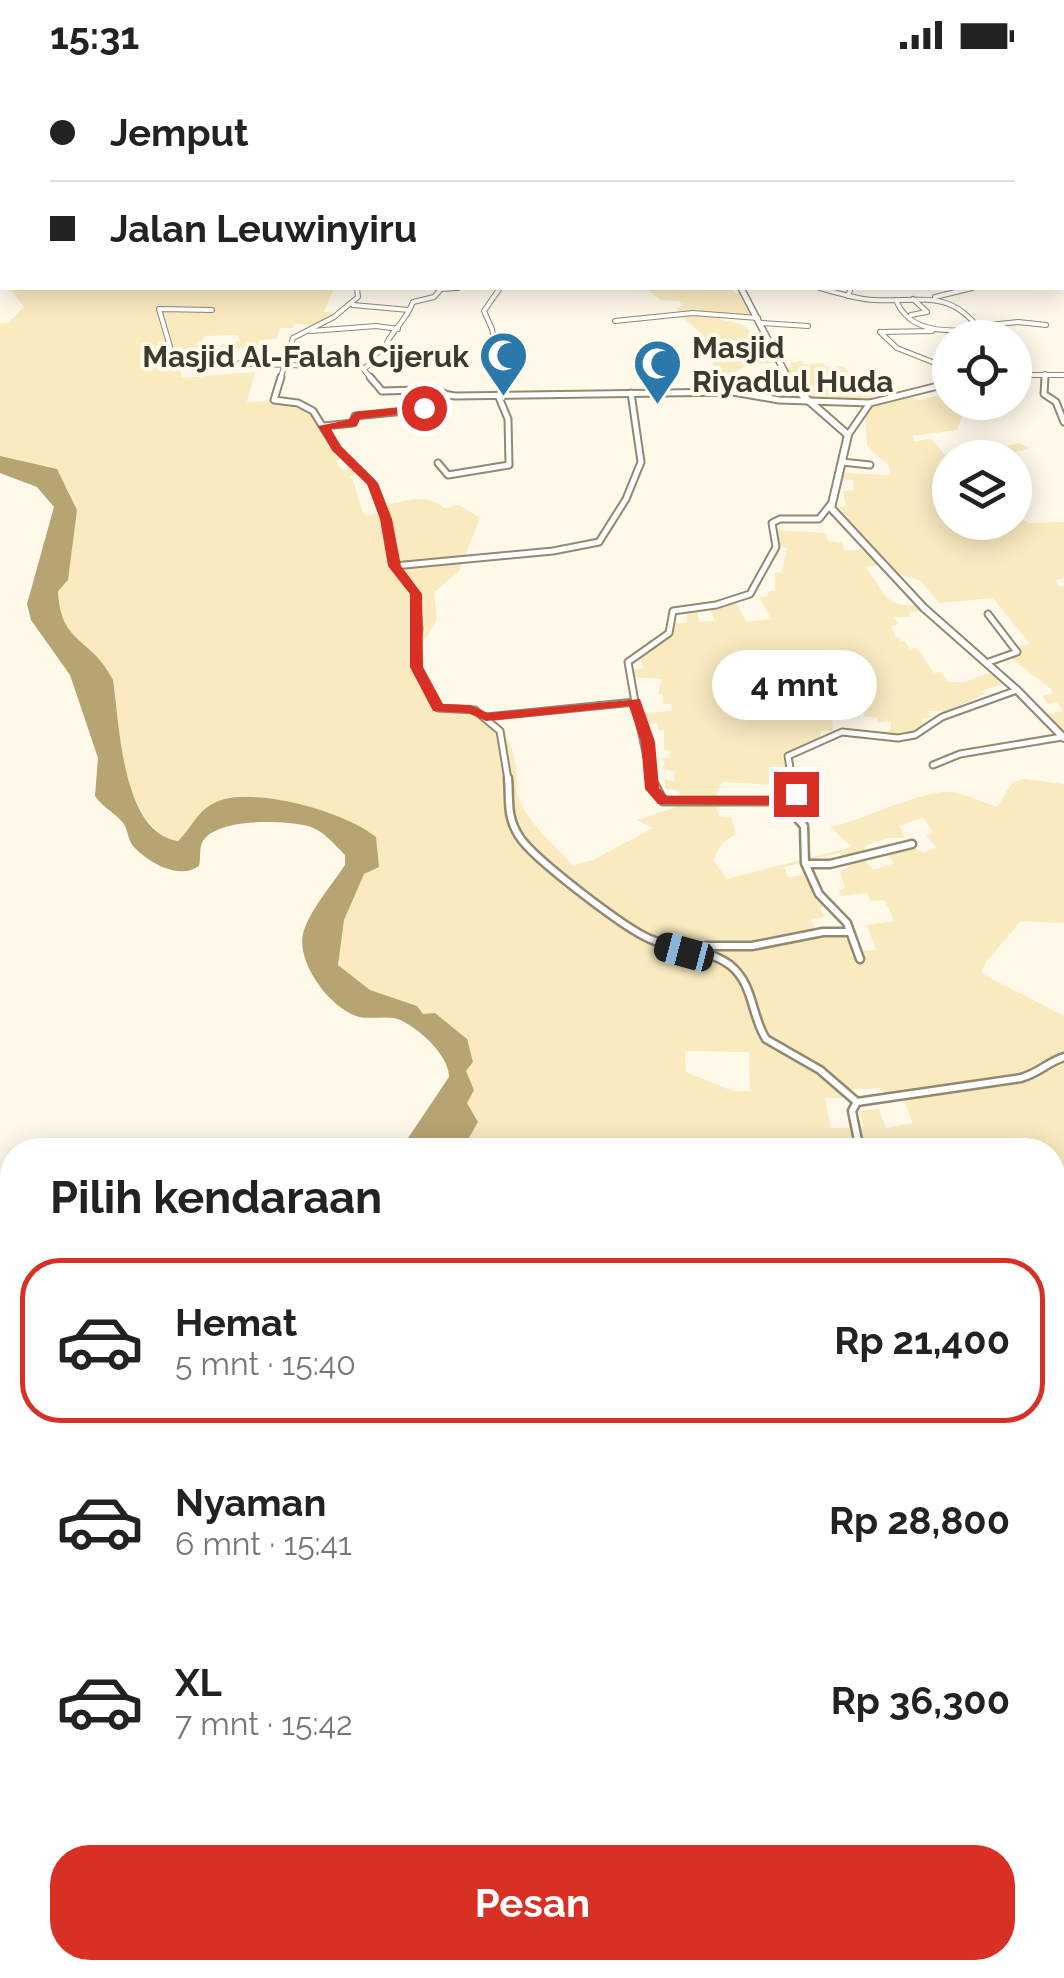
<!DOCTYPE html>
<html lang="id">
<meta charset="utf-8">
<style>
:root{--surface:#fff;--page:#f6f6f6;--text:#222;--muted:#767676;--line:#e0e0e0;--accent:#d93025}
body{margin:0;font-family:Raleway,sans-serif;background:var(--page);color:var(--text);height:100vh;display:flex;flex-direction:column;font-size:38px;white-space:nowrap}
*{box-sizing:border-box;margin:0}
p{font-size:32px;color:var(--muted)}
.icon{flex:none;width:55px;height:55px;fill:none;stroke:currentColor;stroke-width:2;stroke-linecap:round;stroke-linejoin:round}
.map{position:relative;flex:1;overflow:hidden}
.drawer{position:absolute;left:0px;top:1068px;width:1065px;height:842px;display:flex;flex-direction:column;background:var(--surface);border-radius:40px 40px 0 0;box-shadow:0 5px 25px #0003}
.drawer>*{flex:none}
.top-card{position:absolute;left:0px;top:0px;width:1065px;height:220px;box-shadow:0 5px 25px #0003;display:grid;align-content:center;height:220px;padding:0 50px;background:var(--surface)}
.tools{position:absolute;left:932px;top:250px;display:grid;gap:20px}
.tools a{display:grid;place-items:center;width:100px;height:100px;border-radius:50%;background:var(--surface);box-shadow:0 5px 25px #0003;font-size:50px}
.end{position:absolute;width:45px;height:45px;margin:-22px;border:12px solid #d93025;background:#fff;box-shadow:0 0 0 5px #fff}
.from{border-radius:50%}
.bubble{position:absolute;height:70px;border-radius:35px;background:var(--surface);box-shadow:0 5px 25px #0003;font-size:32px;font-weight:700;line-height:70px;text-align:center}
.car{position:absolute;width:30px;height:60px;margin:-30px -15px;border-radius:12px;box-shadow:0 0 8px 2px #0007;background:linear-gradient(#222 24%,#8ab4d8 0 40%,#222 0 76%,#8ab4d8 0 86%,#222 0)}
.top-card b{display:flex;align-items:center;gap:35px;height:95px;font-size:38px}
.top-card b+b{border-top:2px solid var(--line)}
.top-card i{width:25px;height:25px;background:var(--text)}
ul{padding:0;list-style:none}
li{display:flex;align-items:center;gap:30px;height:165px;margin:0 20px 15px;padding:0 30px;border:5px solid transparent;border-radius:40px}
li div{flex:1}
li b{display:block;font-size:38px}
li em{font-style:normal;font-weight:700}
li.on{border-color:var(--accent)}
li>.icon{width:90px;height:90px;stroke-width:1.5}
h2{padding:0 50px;font-size:45px;line-height:120px}
.action{display:flex;gap:20px;margin-top:auto;padding:20px 50px}
.action a{flex:1;height:115px;border-radius:40px;background:var(--accent);color:#fff;font-size:40px;font-weight:700;line-height:115px;text-align:center}
.status{display:flex;justify-content:space-between;align-items:center;height:70px;padding:0 50px;background:var(--surface);direction:ltr}
.status svg{height:28px;fill:currentColor}
.map>svg:first-child{display:block}
</style>
<div class="status"><b>15:31</b><svg viewBox="0 0 49 12"><path d="M0 12V9h3v3zM5 12V6h3v6zM10 12V3h3v9zM15 12V0h3v12zM26 1h20v11H26zM47 4h2v5h-2z"/></svg></div>
<div class="map">
<svg width="1064" height="1908" viewBox="0 0 1064 1908">
<rect width="100%" height="100%" fill="#fff9ea"/>
<g fill="#f9eac0" fill-rule="evenodd">
<path d="M 9,218 L 334,218 L 324,242 L 339,243 L 314,256 L 294,253 L 293,258 L 280,258 L 276,269 L 260,270 L 257,278 L 221,279 L 221,274 L 240,271 L 238,265 L 204,266 L 197,281 L 181,298 L 181,308 L 255,302 L 247,332 C 266,331 303,330 315,350 C 328,370 318,370 342,388 L 336,391 L 342,400 L 356,399 L 363,403 L 350,406 C 359,419 357,435 366,446 L 385,441 L 383,436 C 404,431 427,422 444,438 L 459,435 L 480,448 L 459,501 L 434,522 L 437,549 L 417,583 L 417,595 L 439,634 C 483,639 507,648 516,696 C 518,706 515,718 518,727 C 529,754 554,775 573,795 L 593,790 L 653,758 L 637,750 L 682,735 L 716,734 L 719,746 L 731,747 L 736,764 L 723,772 L 713,790 L 727,809 L 852,777 L 830,757 C 859,751 928,718 952,722 C 967,725 983,732 997,737 L 1013,712 L 1024,709 L 1064,714 L 1064,853 L 1021,851 L 986,892 L 981,903 L 1064,946 L 1064,1482 L 1052,1480 L 1052,1080 L 897,1080 L 896,1076 L 833,1080 L 462,1080 L 478,1052 L 467,1033 L 471,1025 L 423,944 L 417,936 L 370,920 L 338,895 L 344,850 L 376,767 C 352,747 255,717 227,728 C 204,737 195,749 182,768 L 172,771 C 117,742 122,663 113,610 C 100,583 68,569 61,551 C 38,492 111,455 49,396 L 14,392 L 0,386 L 0,253 L 9,252 L 24,237 ZM 923,747 L 933,762 L 926,766 L 937,777 L 924,783 L 913,777 L 887,783 L 894,793 L 873,800 L 862,787 L 867,775 L 889,768 L 905,768 L 900,756 ZM 839,783 L 850,797 L 840,801 L 845,818 L 839,820 L 841,826 L 867,823 L 871,831 L 885,830 L 894,851 L 867,855 L 876,880 L 857,881 L 840,864 L 818,863 L 811,850 L 825,847 L 820,838 L 826,835 L 807,805 L 788,807 L 784,797 ZM 685,981 L 749,982 L 750,1021 L 733,1021 L 686,1002 ZM 882,1018 L 884,1024 L 901,1023 L 913,1053 L 886,1058 L 879,1039 L 859,1041 L 864,1057 L 831,1058 L 825,1028 L 848,1028 L 839,1020 Z"/>
<path d="M 646,218 L 730,218 L 734,223 L 741,223 L 756,248 L 719,245 L 718,249 L 741,254 L 752,263 L 763,262 L 766,269 L 747,272 L 748,276 L 769,275 L 777,293 L 747,294 L 734,304 L 748,304 L 753,312 L 783,308 L 800,329 L 756,325 L 752,316 L 738,318 L 735,314 L 726,316 L 726,321 L 716,320 C 719,310 714,308 713,297 C 713,261 694,264 676,238 L 683,236 L 679,231 L 661,230 Z"/>
<path d="M 802,291 L 804,295 L 823,293 L 826,297 L 843,296 L 856,309 L 877,309 L 883,315 L 871,319 L 874,327 L 868,331 L 810,329 L 786,299 L 792,298 L 790,293 Z"/>
<path d="M 906,326 L 919,330 L 936,326 L 964,341 L 957,360 L 912,366 L 915,371 L 931,369 L 945,385 L 968,386 L 1019,373 L 1029,378 L 1002,387 L 950,388 L 950,452 L 1015,452 L 1015,426 L 1018,447 L 1029,453 L 1064,452 L 1064,508 L 1056,510 L 1058,516 L 1064,516 L 1064,661 L 1045,645 L 1063,641 L 1057,632 L 1048,634 L 1042,626 L 1053,624 L 1051,619 L 1011,588 L 1020,584 L 1018,576 L 1030,574 L 993,528 L 939,533 L 921,511 L 899,504 L 837,437 L 846,436 L 843,421 L 854,420 L 853,410 L 841,409 L 843,403 L 890,405 L 889,396 L 867,376 L 865,342 L 872,334 Z"/>
<path d="M 776,460 L 826,463 L 828,471 L 842,473 L 845,481 L 866,479 L 878,495 L 865,497 C 883,516 881,539 918,535 L 923,540 L 909,543 L 910,547 L 893,547 L 899,554 L 891,556 L 895,567 L 901,568 L 899,572 L 904,571 L 910,579 L 917,578 L 934,603 L 941,602 L 948,612 L 965,612 L 991,602 L 1005,613 L 982,621 L 985,624 L 947,641 L 928,641 L 931,648 L 922,648 L 924,658 L 916,658 L 915,663 L 879,665 L 880,661 L 890,661 L 891,651 L 878,653 L 878,648 L 864,646 L 865,638 L 854,637 L 854,645 L 837,640 L 838,649 L 832,649 L 833,661 L 820,661 L 821,668 L 782,686 L 793,722 L 783,727 L 777,715 L 722,712 L 714,729 L 681,731 L 679,721 L 665,718 L 665,709 L 674,712 L 675,701 L 662,699 L 665,692 L 661,688 L 669,688 L 670,681 L 664,680 L 664,660 L 658,660 L 657,652 L 646,654 L 643,643 L 672,641 L 671,634 L 663,634 L 663,624 L 658,624 L 662,609 L 632,607 L 631,600 L 644,598 L 638,584 L 670,564 L 673,553 L 687,553 L 687,540 L 697,539 L 699,552 L 715,551 L 709,537 L 736,532 L 746,552 L 771,549 L 759,527 L 767,527 L 769,521 L 775,521 L 775,502 L 781,503 L 787,478 L 779,476 Z"/>
<path d="M 1053,1722 L 1064,1724 L 1064,1908 L 514,1908 L 514,1898 L 1052,1898 Z"/>
</g>
<g fill="#b6a473">
<path d="M 0,386 L 57,399 L 77,440 L 68,510 L 58,521 C 60,575 92,567 113,610 C 120,654 121,762 178,771 C 192,758 195,743 214,733 C 249,714 347,742 376,767 L 379,797 L 364,804 L 344,850 L 338,895 L 370,920 L 417,936 L 423,944 L 435,943 L 467,969 L 473,992 L 466,1001 L 474,1020 L 467,1033 L 478,1052 L 462,1080 L 400,1080 L 449,1007 C 450,986 415,953 394,948 C 382,946 368,950 356,946 C 328,936 294,890 304,860 C 312,837 332,815 345,795 L 345,785 C 334,774 323,760 308,756 C 286,750 214,747 202,773 C 199,779 201,788 199,796 C 179,810 149,793 134,777 C 128,771 128,761 124,754 C 117,744 103,738 95,726 L 98,688 L 70,605 L 31,550 L 27,534 L 54,437 L 37,417 L 0,403 Z"/>
<rect x="418" y="1898" width="96" height="10"/>
</g>
<g fill="none" stroke-linecap="round" stroke-linejoin="round">
<path stroke="#b6a473" stroke-width="6" d="M 972,0 L 976,2"/>
<path stroke="#b6a473" stroke-width="15" d="M 401,1898 L 402,1908"/>
<defs>
<g id="minor-far3">
<path d="M 625,0 L 638,2"/>
<path d="M 658,2 L 665,0"/>
<path d="M 500,218 L 484,241 L 492,259 L 501,310"/>
<path d="M 820,218 C 838,223 856,229 874,230 C 926,232 953,218 986,268"/>
<path d="M 848,226 L 851,218"/>
<path d="M 935,227 L 972,218"/>
<path d="M 896,230 C 910,265 950,261 981,260"/>
<path d="M 353,235 L 409,240"/>
<path d="M 212,240 L 159,239 L 171,280 L 182,292 L 362,297 L 372,310"/>
<path d="M 911,245 L 927,242 L 913,229"/>
<path d="M 615,251 L 693,243 L 758,248"/>
<path d="M 761,253 L 808,256"/>
<path d="M 980,256 L 1018,252 L 1046,255"/>
<path d="M 311,261 L 376,256 L 398,259"/>
<path d="M 932,261 L 880,262 L 897,278 L 950,299"/>
<path d="M 366,297 L 382,286 C 387,263 405,254 413,232 L 434,227 L 441,219 L 458,218"/>
<path d="M 1015,305 L 1064,305"/>
<path d="M 280,310 L 293,268 L 334,247 L 358,227 L 357,218"/>
<path d="M 1045,310 L 1045,304"/>
</g>
<g id="minor-far2">
<path d="M 281,307 L 274,330 L 298,333 L 313,341 L 336,378 L 372,413 L 386,449 L 394,496 L 416,524 L 419,559 L 415,585 L 419,604 L 438,638 L 475,640 L 500,661 L 508,710"/>
<path d="M 370,307 L 382,321 L 420,320 L 455,326 L 733,322 L 779,330 L 870,333"/>
<path d="M 500,307 L 504,325"/>
<path d="M 1045,307 L 1044,324 L 1056,332 L 1064,352"/>
<path d="M 324,356 L 353,353 L 355,346 L 415,340 L 444,323"/>
<path d="M 848,365 L 870,333 L 950,313"/>
<path d="M 842,392 L 870,395"/>
<path d="M 438,393 L 448,405 L 509,395 L 508,349 L 498,325"/>
<path d="M 394,496 L 553,481 L 599,472 L 626,429 L 641,392 L 631,323"/>
<path d="M 986,593 L 1017,582 L 988,544"/>
<path d="M 635,632 L 652,710"/>
<path d="M 486,647 L 635,632 L 628,592 L 669,563 L 673,541 L 716,535 L 750,524 L 776,477 L 772,453 L 780,449 L 819,449 L 830,435"/>
<path d="M 933,695 L 960,684 L 1062,667"/>
<path d="M 792,710 L 788,686 L 842,662 L 898,668 L 915,665 L 942,647 L 1017,620"/>
</g>
<g id="minor-far1">
<path d="M 508,708 C 510,730 506,746 519,766 C 532,788 626,859 650,869 C 676,880 707,878 730,895 C 754,914 751,946 766,969 L 820,1000 L 857,1032"/>
<path d="M 651,708 L 663,731 L 774,731 L 795,724 L 792,708"/>
<path d="M 781,730 L 804,756 L 805,793 L 819,824 L 847,853 L 860,889"/>
<path d="M 806,794 L 830,794 L 912,774"/>
<path d="M 708,885 L 702,878 L 706,876 L 752,876 L 823,862 L 850,862"/>
<path d="M 860,1080 L 852,1041 L 857,1032 L 1021,1008 C 1041,1002 1046,993 1064,987"/>
</g>
<g id="minor">
<path d="M 1052,1550 L 1064,1562"/>
<path d="M 1052,1616 L 1064,1653"/>
</g>
<path id="tertiary-far1" d="M 741,218 L 789,310"/>
<path id="tertiary" d="M 787,307 L 792,316 L 848,365 L 831,438 L 924,538 L 1017,620 L 1064,668"/>
</defs>
<use href="#minor-far3" stroke="#928971" stroke-width="6"/>
<use href="#minor-far2" stroke="#928971" stroke-width="9"/>
<use href="#minor-far1" stroke="#928971" stroke-width="11"/>
<use href="#minor" stroke="#928971" stroke-width="12"/>
<use href="#tertiary-far1" stroke="#928971" stroke-width="8"/>
<use href="#tertiary" stroke="#928971" stroke-width="10"/>
<use href="#minor-far3" stroke="#fff" stroke-width="4"/>
<use href="#minor-far2" stroke="#fff" stroke-width="5"/>
<use href="#minor-far1" stroke="#fff" stroke-width="6"/>
<use href="#minor" stroke="#fff" stroke-width="8"/>
<use href="#tertiary-far1" stroke="#fff" stroke-width="5"/>
<use href="#tertiary" stroke="#fff" stroke-width="6"/>
<path stroke="#a49f92" stroke-width="2.5" stroke-dasharray="9 5" stroke-linecap="butt" d="M 1033,0 L 1038,2"/>
</g>
<path fill="#d93025" d="M 424,335 L 427,341 L 360,349 L 357,356 L 331,359 L 341,376 L 378,413 L 392,449 L 401,496 L 422,524 L 423,597 L 443,634 L 470,635 L 488,643 L 640,629 L 655,672 L 659,718 L 667,726 L 773,726 L 801,721 L 801,727 L 774,735 L 658,734 L 645,719 L 641,672 L 629,636 L 486,651 L 468,643 L 433,641 L 410,597 L 410,524 L 388,496 L 380,449 L 367,414 L 332,380 L 318,356 L 348,350 L 355,342 Z"/>
<defs>
<symbol id="mosque-pin" viewBox="-11 -11 22 30"><path d="M0 17L-7.5 6A9.5 9.5 0 1 1 7.5 6Z" fill="#2b79ab" stroke="#fff9ea"/><path d="M3.5-4.9A6 6 0 1 0 3.5 4.9A5 5 0 1 1 3.5-4.9Z" fill="#fff"/></symbol>
</defs>
<g fill-rule="evenodd">
<use href="#mosque-pin" x="476" y="258" width="55" height="75"/>
<use href="#mosque-pin" x="630" y="266" width="55" height="75"/>
</g>
<g text-anchor="middle" dominant-baseline="central" stroke-width="8" stroke-linejoin="round" paint-order="stroke">
<g font-size="30" font-weight="bold" fill="#3d392f" stroke="#fff9ea" text-anchor="start">
<text x="692" y="277">Masjid<tspan x="692" dy="34">Riyadlul Huda</tspan></text>
<text x="469" y="286" text-anchor="end">Masjid Al-Falah Cijeruk</text>
</g>
</g>
</svg>
<div class="tools">
<a><svg class="icon" aria-label="locate" viewBox="0 0 24 24"><circle cx="12" cy="12" r="6"/><path d="M12 2v4M12 18v4M2 12h4M18 12h4"/></svg></a>
<a><svg class="icon" aria-label="layers" viewBox="0 0 24 24"><path d="M12 4l9 5-9 5-9-5zM3 14l9 5 9-5"/></svg></a>
</div>
<i class="end from" style="left:424px;top:338px"></i>
<i class="end" style="left:796px;top:724px"></i>
<div class="bubble" style="left:712px;top:580px;width:165px">4 mnt</div>
<i class="car" style="left:684px;top:882px;rotate:285deg"></i>
<div class="top-card">
<b><i class="from"></i>Jemput</b>
<b><i></i>Jalan Leuwinyiru</b>
</div>
<section class="drawer">
<h2>Pilih kendaraan</h2>
<ul>
<li class="on"><svg class="icon" aria-label="car" viewBox="0 0 24 24"><path d="M5 17H2v-5l4-1 3-4h7l3 4 3 1v5h-3M9 17h6M6 11h13"/><circle cx="7" cy="17" r="2"/><circle cx="17" cy="17" r="2"/></svg><div><b>Hemat</b><p>5 mnt · 15:40</p></div><em>Rp 21,400</em></li>
<li><svg class="icon" aria-label="car" viewBox="0 0 24 24"><path d="M5 17H2v-5l4-1 3-4h7l3 4 3 1v5h-3M9 17h6M6 11h13"/><circle cx="7" cy="17" r="2"/><circle cx="17" cy="17" r="2"/></svg><div><b>Nyaman</b><p>6 mnt · 15:41</p></div><em>Rp 28,800</em></li>
<li><svg class="icon" aria-label="car" viewBox="0 0 24 24"><path d="M5 17H2v-5l4-1 3-4h7l3 4 3 1v5h-3M9 17h6M6 11h13"/><circle cx="7" cy="17" r="2"/><circle cx="17" cy="17" r="2"/></svg><div><b>XL</b><p>7 mnt · 15:42</p></div><em>Rp 36,300</em></li>
</ul>
<div class="action"><a>Pesan</a></div>
</section>
</div>
